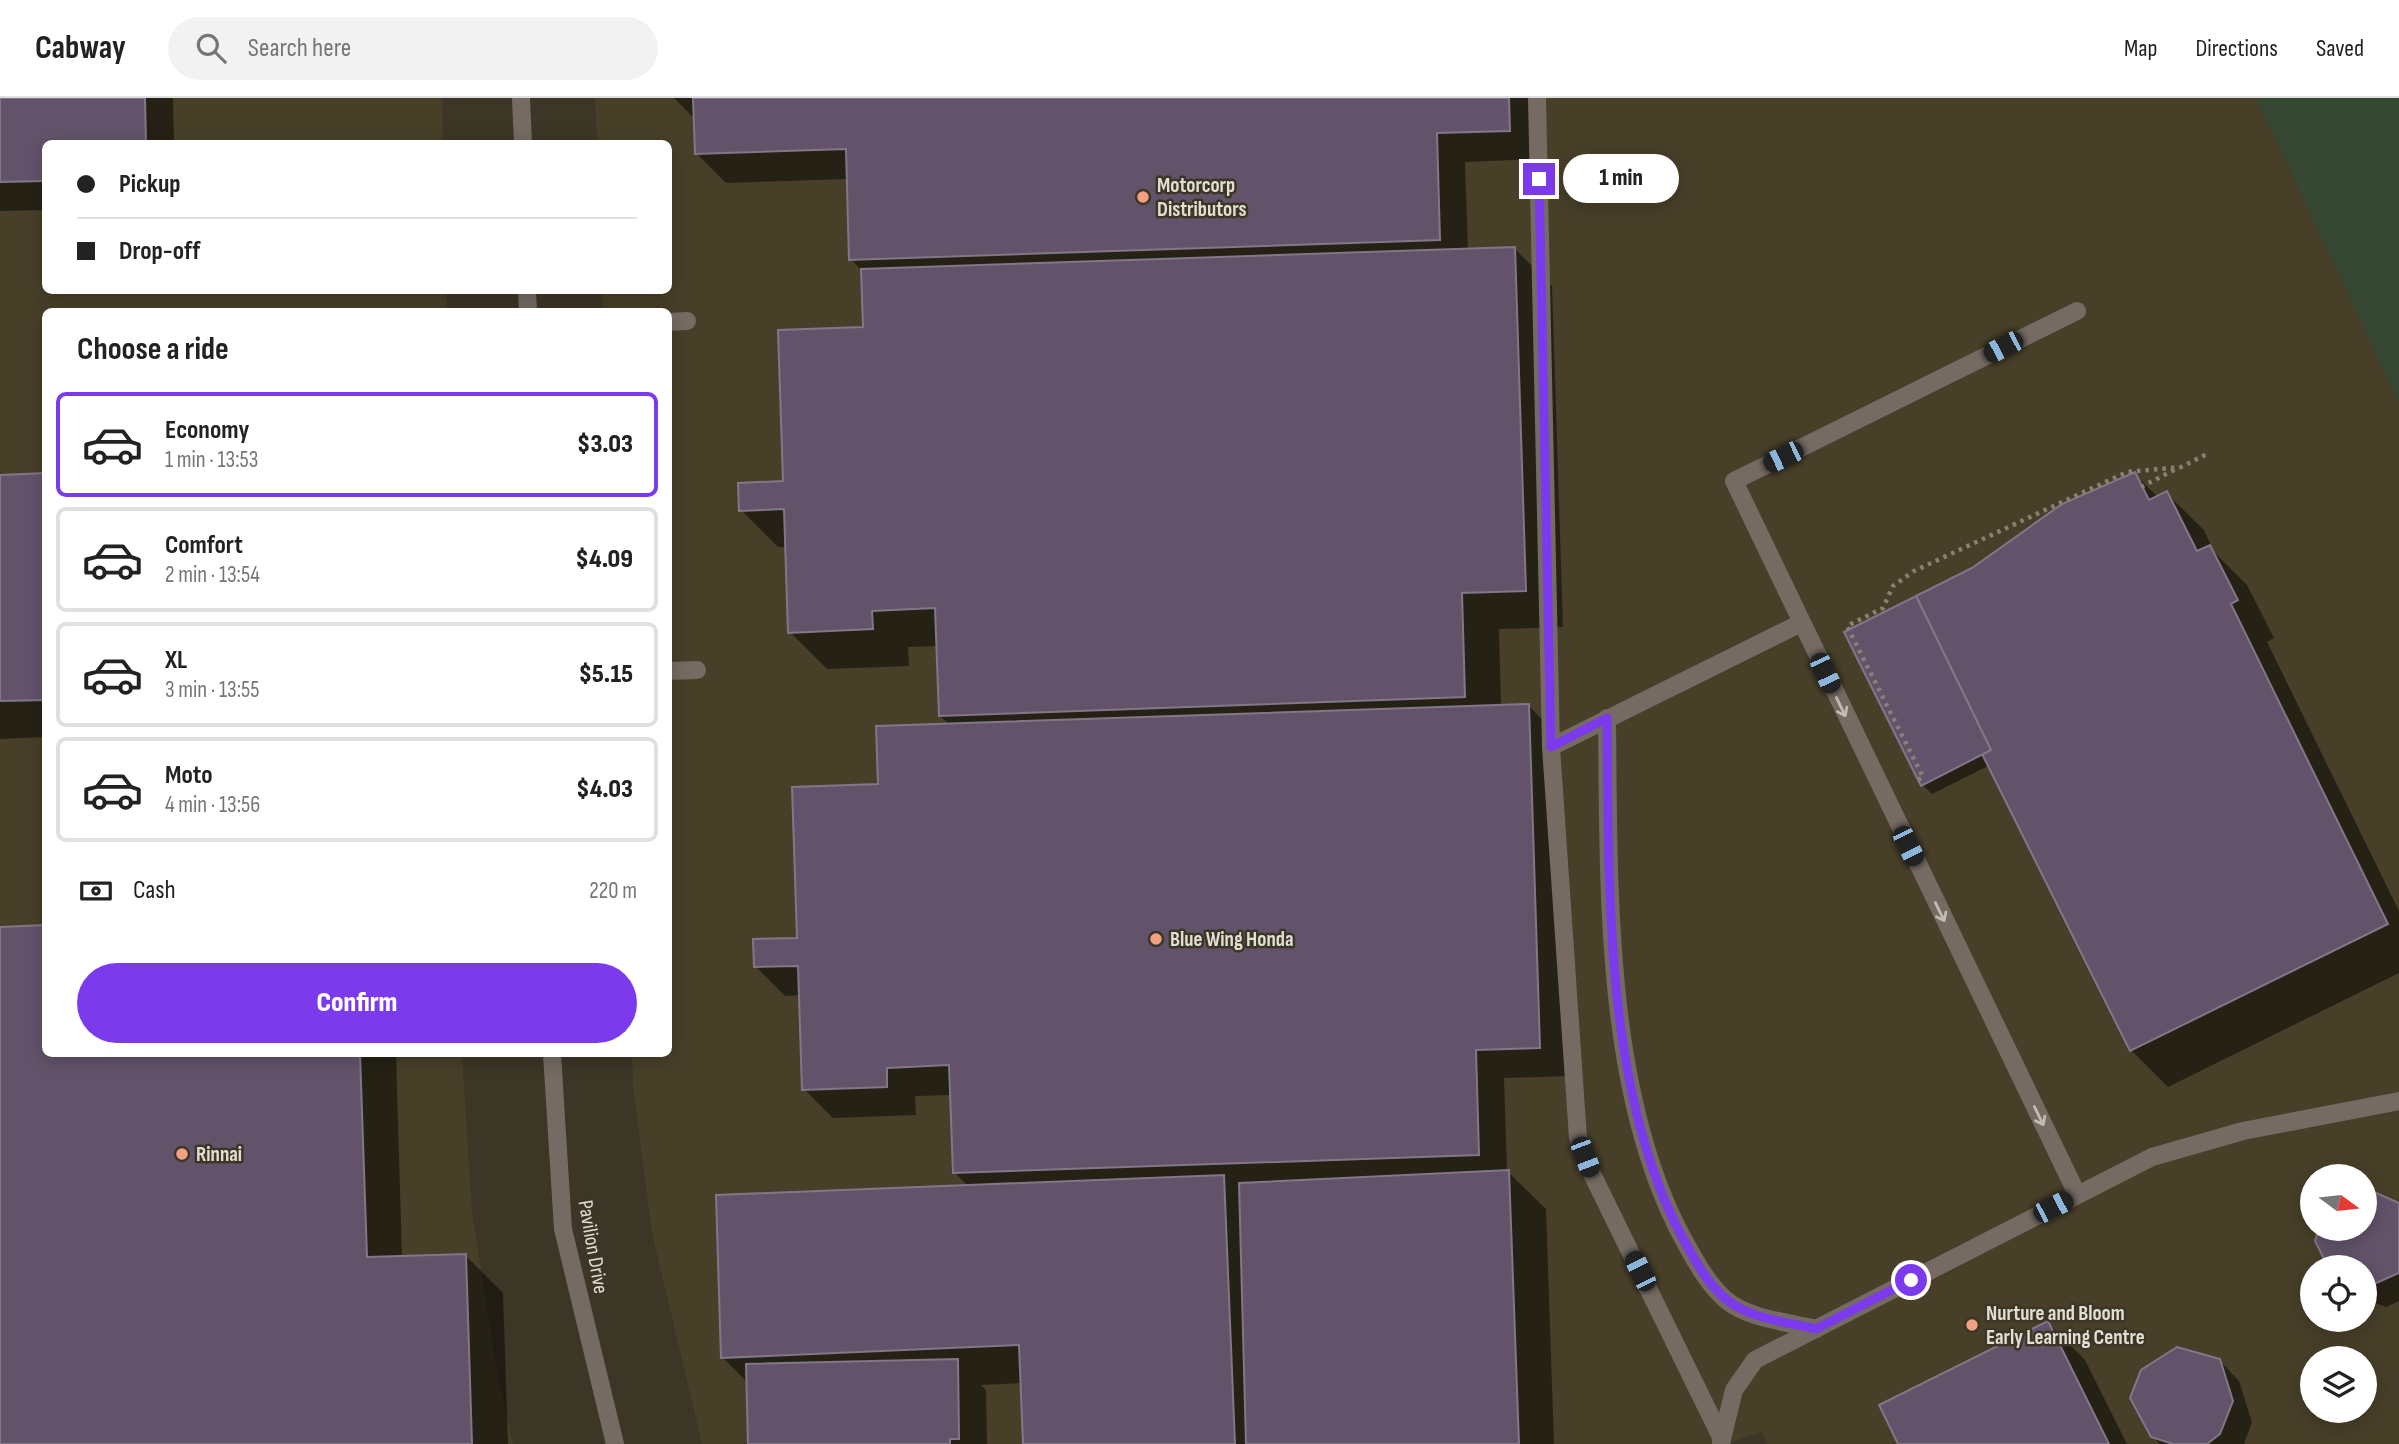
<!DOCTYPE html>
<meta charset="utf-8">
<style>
:root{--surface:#fff;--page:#f2f2f2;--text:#222;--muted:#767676;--line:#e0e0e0;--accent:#7c3aed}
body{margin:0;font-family:"Sofia Sans Condensed",sans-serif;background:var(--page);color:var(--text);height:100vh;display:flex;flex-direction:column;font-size:26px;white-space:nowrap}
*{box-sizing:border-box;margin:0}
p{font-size:23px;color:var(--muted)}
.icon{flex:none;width:38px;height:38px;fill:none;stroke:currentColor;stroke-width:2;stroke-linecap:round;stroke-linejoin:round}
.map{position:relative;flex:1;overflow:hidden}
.details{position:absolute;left:42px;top:210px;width:630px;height:749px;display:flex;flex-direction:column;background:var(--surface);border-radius:10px;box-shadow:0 4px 18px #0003}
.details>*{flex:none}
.banner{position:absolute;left:42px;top:42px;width:630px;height:154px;border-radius:10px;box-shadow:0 4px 18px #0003;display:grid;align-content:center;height:154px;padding:0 35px;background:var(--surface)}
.needle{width:46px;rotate:105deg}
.fabs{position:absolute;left:2300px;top:1066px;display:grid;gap:14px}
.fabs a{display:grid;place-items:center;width:77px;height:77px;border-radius:50%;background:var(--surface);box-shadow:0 4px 18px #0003;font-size:35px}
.end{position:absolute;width:32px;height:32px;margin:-16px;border:9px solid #7c3aed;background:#fff;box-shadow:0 0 0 4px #fff}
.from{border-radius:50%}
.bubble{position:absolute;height:49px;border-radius:24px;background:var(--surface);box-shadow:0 4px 18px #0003;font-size:23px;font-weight:800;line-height:49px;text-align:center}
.car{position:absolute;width:21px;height:42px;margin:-21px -10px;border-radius:9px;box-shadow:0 0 5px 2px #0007;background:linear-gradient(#222 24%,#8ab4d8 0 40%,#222 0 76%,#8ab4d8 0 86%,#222 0)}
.banner b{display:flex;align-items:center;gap:24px;height:66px;font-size:26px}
.banner b+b{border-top:2px solid var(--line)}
.banner i{width:18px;height:18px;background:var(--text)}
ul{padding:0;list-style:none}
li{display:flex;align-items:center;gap:21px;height:105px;margin:0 14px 10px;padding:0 21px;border:4px solid var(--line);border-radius:10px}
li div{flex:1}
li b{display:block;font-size:26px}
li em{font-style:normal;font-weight:800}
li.on{border-color:var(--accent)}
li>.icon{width:63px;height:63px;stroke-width:1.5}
h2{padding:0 35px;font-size:32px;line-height:84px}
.pay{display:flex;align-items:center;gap:18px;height:77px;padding:0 35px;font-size:26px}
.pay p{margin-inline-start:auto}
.button{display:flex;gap:14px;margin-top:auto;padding:14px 35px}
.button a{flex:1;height:80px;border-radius:42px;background:var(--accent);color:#fff;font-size:28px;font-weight:800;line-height:80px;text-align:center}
header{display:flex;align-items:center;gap:42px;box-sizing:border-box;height:98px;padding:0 35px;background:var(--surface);border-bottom:2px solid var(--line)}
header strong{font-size:33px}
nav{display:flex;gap:38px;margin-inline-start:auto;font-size:24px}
.search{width:490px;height:63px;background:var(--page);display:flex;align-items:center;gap:18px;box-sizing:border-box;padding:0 24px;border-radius:38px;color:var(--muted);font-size:26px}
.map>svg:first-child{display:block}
</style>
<header>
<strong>Cabway</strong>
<div class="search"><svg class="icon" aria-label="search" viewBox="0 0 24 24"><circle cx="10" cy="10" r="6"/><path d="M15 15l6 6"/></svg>Search here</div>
<nav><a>Map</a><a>Directions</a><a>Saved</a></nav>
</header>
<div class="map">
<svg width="2399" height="1346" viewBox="0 0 2399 1346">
<rect width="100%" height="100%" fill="#3c3626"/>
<g fill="#473f28" fill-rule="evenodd">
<path d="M 0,0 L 442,0 L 443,45 L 46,46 L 46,192 L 446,193 L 447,213 L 46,214 L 46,956 L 462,956 L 472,1114 L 499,1286 L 513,1346 L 0,1346 Z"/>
<path d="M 595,0 L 2256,0 L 2399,305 L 2399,1346 L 1768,1346 L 1761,1334 L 1728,1346 L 702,1346 L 652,1135 L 633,988 L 632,956 L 668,956 L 668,214 L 603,213 L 602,193 L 668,192 L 668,46 L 597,45 ZM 2312,1078 L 2364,1078 L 2364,1130 L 2312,1130 ZM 2312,1169 L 2364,1169 L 2364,1222 L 2312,1222 ZM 2312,1260 L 2364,1260 L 2364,1312 L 2312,1312 Z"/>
</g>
<path fill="#364834" d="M 2256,0 L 2399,0 L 2399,305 Z"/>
<g fill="#0007">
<path d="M 0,0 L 173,0 L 174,46 L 46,46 L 46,112 L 0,113 Z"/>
<path d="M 674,0 L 1536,0 L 1539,61 L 1465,64 L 1468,152 L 1514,150 L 1552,188 L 1563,529 L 1499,531 L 1501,608 L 1528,607 L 1557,637 L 1569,978 L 1504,980 L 1507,1073 L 1546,1111 L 1554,1346 L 1024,1346 L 1022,1285 L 981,1287 L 986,1292 L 987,1346 L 750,1346 L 748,1285 L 723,1260 L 969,1089 L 954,1074 L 952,997 L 915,998 L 916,1017 L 833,1020 L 804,991 L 801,897 L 785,898 L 756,869 L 799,842 L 880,688 L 951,628 L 940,618 L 938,548 L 908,549 L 909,568 L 827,571 L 790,534 L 787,449 L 778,449 L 741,412 L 785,385 L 865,231 L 863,174 L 851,161 L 848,81 L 726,85 L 697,56 L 694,20 Z"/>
<path d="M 46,376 L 46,639 L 0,641 L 0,378 Z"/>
<path d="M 2134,376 L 2158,399 L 2166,395 L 2204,432 L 2214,454 L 2247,487 L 2274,540 L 2267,544 L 2399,813 L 2399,875 L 2168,989 L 2131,952 L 1990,667 L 1932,696 L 1923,687 L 1973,471 Z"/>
<path d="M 0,831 L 46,956 L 396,956 L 402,1160 L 466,1158 L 503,1195 L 508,1346 L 0,1346 Z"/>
<path d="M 2364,1092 L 2399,1106 L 2399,1203 L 2386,1209 L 2364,1201 L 2364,1169 L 2330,1169 L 2364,1130 Z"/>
<path d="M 2048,1225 L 2085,1262 L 2127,1346 L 1900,1346 Z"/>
<path d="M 2219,1262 L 2239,1283 L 2252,1324 L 2244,1346 L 2160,1346 L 2152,1338 Z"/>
</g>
<g fill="#62536a" stroke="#827788" stroke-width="2">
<path d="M 0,0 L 145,0 L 146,46 L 46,46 L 46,83 L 0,84 Z"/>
<path d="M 693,0 L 1509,0 L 1510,33 L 1437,35 L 1440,142 L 849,162 L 846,51 L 695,56 Z"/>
<path d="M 1515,149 L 1526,493 L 1462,495 L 1465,599 L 939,618 L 935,510 L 872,513 L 873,531 L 788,535 L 784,411 L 739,413 L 738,385 L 783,383 L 778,232 L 863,229 L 861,171 Z"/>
<path d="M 2135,374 L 2149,402 L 2167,393 L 2197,453 L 2210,447 L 2238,502 L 2231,506 L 2388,826 L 2130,953 L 1982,656 L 1991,652 L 1916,498 L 1972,470 L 2062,406 Z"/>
<path d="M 46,375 L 46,602 L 0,603 L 0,377 Z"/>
<path d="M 1916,498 L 1991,652 L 1921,688 L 1844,534 Z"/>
<path d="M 1529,606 L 1540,950 L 1476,952 L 1479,1057 L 953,1075 L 949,967 L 887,970 L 887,989 L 802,992 L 798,868 L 754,869 L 753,841 L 797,840 L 792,689 L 878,686 L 876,628 Z"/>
<path d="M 46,827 L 46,956 L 360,956 L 367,1159 L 466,1156 L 472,1346 L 0,1346 L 0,829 Z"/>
<path d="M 1509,1072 L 1519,1346 L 1246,1346 L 1239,1085 Z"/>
<path d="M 1224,1077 L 1235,1346 L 1023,1346 L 1019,1247 L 721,1260 L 716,1097 Z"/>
<path d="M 2365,1090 L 2399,1105 L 2399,1175 L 2365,1190 L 2364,1169 L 2328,1169 L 2315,1143 L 2319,1130 L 2364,1130 Z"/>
<path d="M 2048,1223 L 2109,1346 L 1898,1346 L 1879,1307 Z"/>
<path d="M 2177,1249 L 2220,1261 L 2233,1303 L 2220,1336 L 2207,1346 L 2173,1346 L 2151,1339 L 2130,1300 L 2141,1272 Z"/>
<path d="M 958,1261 L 959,1341 L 950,1341 L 950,1346 L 748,1346 L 746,1266 Z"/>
</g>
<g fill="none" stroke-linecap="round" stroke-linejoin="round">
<g stroke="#868174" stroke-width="4.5" stroke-dasharray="3.5 5" stroke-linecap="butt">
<path d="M 2141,389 L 2178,370"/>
<path d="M 1918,682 L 1923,679 L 1847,528 L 1883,510 L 1893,488 L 1914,473 L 2127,374 L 2181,369 L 2207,356"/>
</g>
<g stroke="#756b63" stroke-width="18">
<path d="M 1537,0 L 1551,649 L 1578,1040 L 1593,1078 L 1722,1341"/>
<path d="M 668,224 L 687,223"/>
<path d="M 668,573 L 697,572"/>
<path d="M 1607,620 C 1609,785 1603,998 1686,1146 C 1697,1166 1708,1186 1726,1202 C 1749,1221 1788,1224 1816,1231"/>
<path d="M 1551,649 L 1801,525"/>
<path d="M 2077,1096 L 1734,383 L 2077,213"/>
<path d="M 1721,1345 L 1734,1292 L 1755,1262 L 2152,1059 L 2243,1033 L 2399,1003"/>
</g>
<g stroke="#756b63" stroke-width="18">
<path d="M 521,0 L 523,46"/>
<path d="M 527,192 L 528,214"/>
<path d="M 552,956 L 563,1131 L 615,1346"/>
</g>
</g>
<defs><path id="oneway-shaft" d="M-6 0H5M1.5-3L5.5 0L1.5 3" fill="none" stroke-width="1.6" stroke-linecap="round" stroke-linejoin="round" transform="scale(1.75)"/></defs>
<g stroke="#c1bcb2">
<use href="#oneway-shaft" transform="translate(1841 609) rotate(64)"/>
<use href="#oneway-shaft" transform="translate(1940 814) rotate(64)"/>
<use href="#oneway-shaft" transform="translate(2039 1018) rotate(64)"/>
</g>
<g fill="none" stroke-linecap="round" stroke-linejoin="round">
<path stroke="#7c3aed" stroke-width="9" d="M 1539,81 L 1551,649 L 1607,620 C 1609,785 1603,999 1686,1146 C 1697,1166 1708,1186 1726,1201 C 1749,1221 1787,1224 1816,1231 L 1911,1182"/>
</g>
<g fill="#f39f82" stroke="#3c3626" stroke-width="2.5">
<circle cx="1143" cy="99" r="7"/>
<circle cx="1156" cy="841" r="7"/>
<circle cx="182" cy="1056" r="7"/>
<circle cx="1972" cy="1227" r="7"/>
</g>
<g text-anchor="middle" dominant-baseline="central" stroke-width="5" stroke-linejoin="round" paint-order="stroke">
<g font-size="21" font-weight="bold" fill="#e1ded4" stroke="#3c3626" text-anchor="start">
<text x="1157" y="87">Motorcorp<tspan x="1157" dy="24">Distributors</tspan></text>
<text x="1170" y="841">Blue Wing Honda</text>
<text x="196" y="1056">Rinnai</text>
<text x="1986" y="1215">Nurture and Bloom<tspan x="1986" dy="24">Early Learning Centre</tspan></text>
</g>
<g font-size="21" fill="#e1ded4" stroke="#3c3626">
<text transform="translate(593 1149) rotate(80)">Pavilion Drive</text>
</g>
</g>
</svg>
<div class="fabs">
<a><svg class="needle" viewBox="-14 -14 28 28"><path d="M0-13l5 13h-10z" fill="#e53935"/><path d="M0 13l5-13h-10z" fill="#767676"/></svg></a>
<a><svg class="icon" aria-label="locate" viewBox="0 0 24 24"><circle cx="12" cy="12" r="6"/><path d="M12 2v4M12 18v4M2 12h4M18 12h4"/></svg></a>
<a><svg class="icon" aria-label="layers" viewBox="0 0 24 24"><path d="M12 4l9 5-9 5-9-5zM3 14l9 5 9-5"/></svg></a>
</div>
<i class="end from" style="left:1911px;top:1182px"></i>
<i class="end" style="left:1539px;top:81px"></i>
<div class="bubble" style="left:1563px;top:56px;width:116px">1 min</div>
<i class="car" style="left:2003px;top:249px;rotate:243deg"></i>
<i class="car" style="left:1783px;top:359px;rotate:244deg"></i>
<i class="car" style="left:1825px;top:575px;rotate:155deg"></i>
<i class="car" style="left:1908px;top:748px;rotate:154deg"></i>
<i class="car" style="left:1585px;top:1059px;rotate:159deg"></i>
<i class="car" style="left:2053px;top:1109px;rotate:63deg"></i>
<i class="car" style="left:1640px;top:1173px;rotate:334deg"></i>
<div class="banner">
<b><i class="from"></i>Pickup</b>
<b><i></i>Drop-off</b>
</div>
<section class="details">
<h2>Choose a ride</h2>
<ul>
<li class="on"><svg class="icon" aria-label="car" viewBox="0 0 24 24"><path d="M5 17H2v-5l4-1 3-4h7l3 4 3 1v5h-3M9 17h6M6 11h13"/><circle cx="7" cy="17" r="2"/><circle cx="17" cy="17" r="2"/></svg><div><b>Economy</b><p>1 min · 13:53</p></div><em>$3.03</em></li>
<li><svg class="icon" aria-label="car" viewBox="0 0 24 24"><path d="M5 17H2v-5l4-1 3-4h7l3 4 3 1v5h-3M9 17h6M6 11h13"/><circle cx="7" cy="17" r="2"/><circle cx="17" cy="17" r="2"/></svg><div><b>Comfort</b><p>2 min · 13:54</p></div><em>$4.09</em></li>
<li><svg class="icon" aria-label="car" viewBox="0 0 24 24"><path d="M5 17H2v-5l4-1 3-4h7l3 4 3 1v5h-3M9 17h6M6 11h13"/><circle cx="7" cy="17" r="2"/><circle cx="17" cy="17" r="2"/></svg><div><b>XL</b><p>3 min · 13:55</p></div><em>$5.15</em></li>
<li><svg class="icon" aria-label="car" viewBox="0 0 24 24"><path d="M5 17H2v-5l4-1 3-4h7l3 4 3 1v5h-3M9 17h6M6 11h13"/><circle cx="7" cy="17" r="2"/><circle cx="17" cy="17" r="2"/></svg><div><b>Moto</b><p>4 min · 13:56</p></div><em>$4.03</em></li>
</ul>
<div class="pay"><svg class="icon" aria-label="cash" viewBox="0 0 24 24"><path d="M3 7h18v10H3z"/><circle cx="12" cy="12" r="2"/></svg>Cash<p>220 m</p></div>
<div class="button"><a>Confirm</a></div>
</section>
</div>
